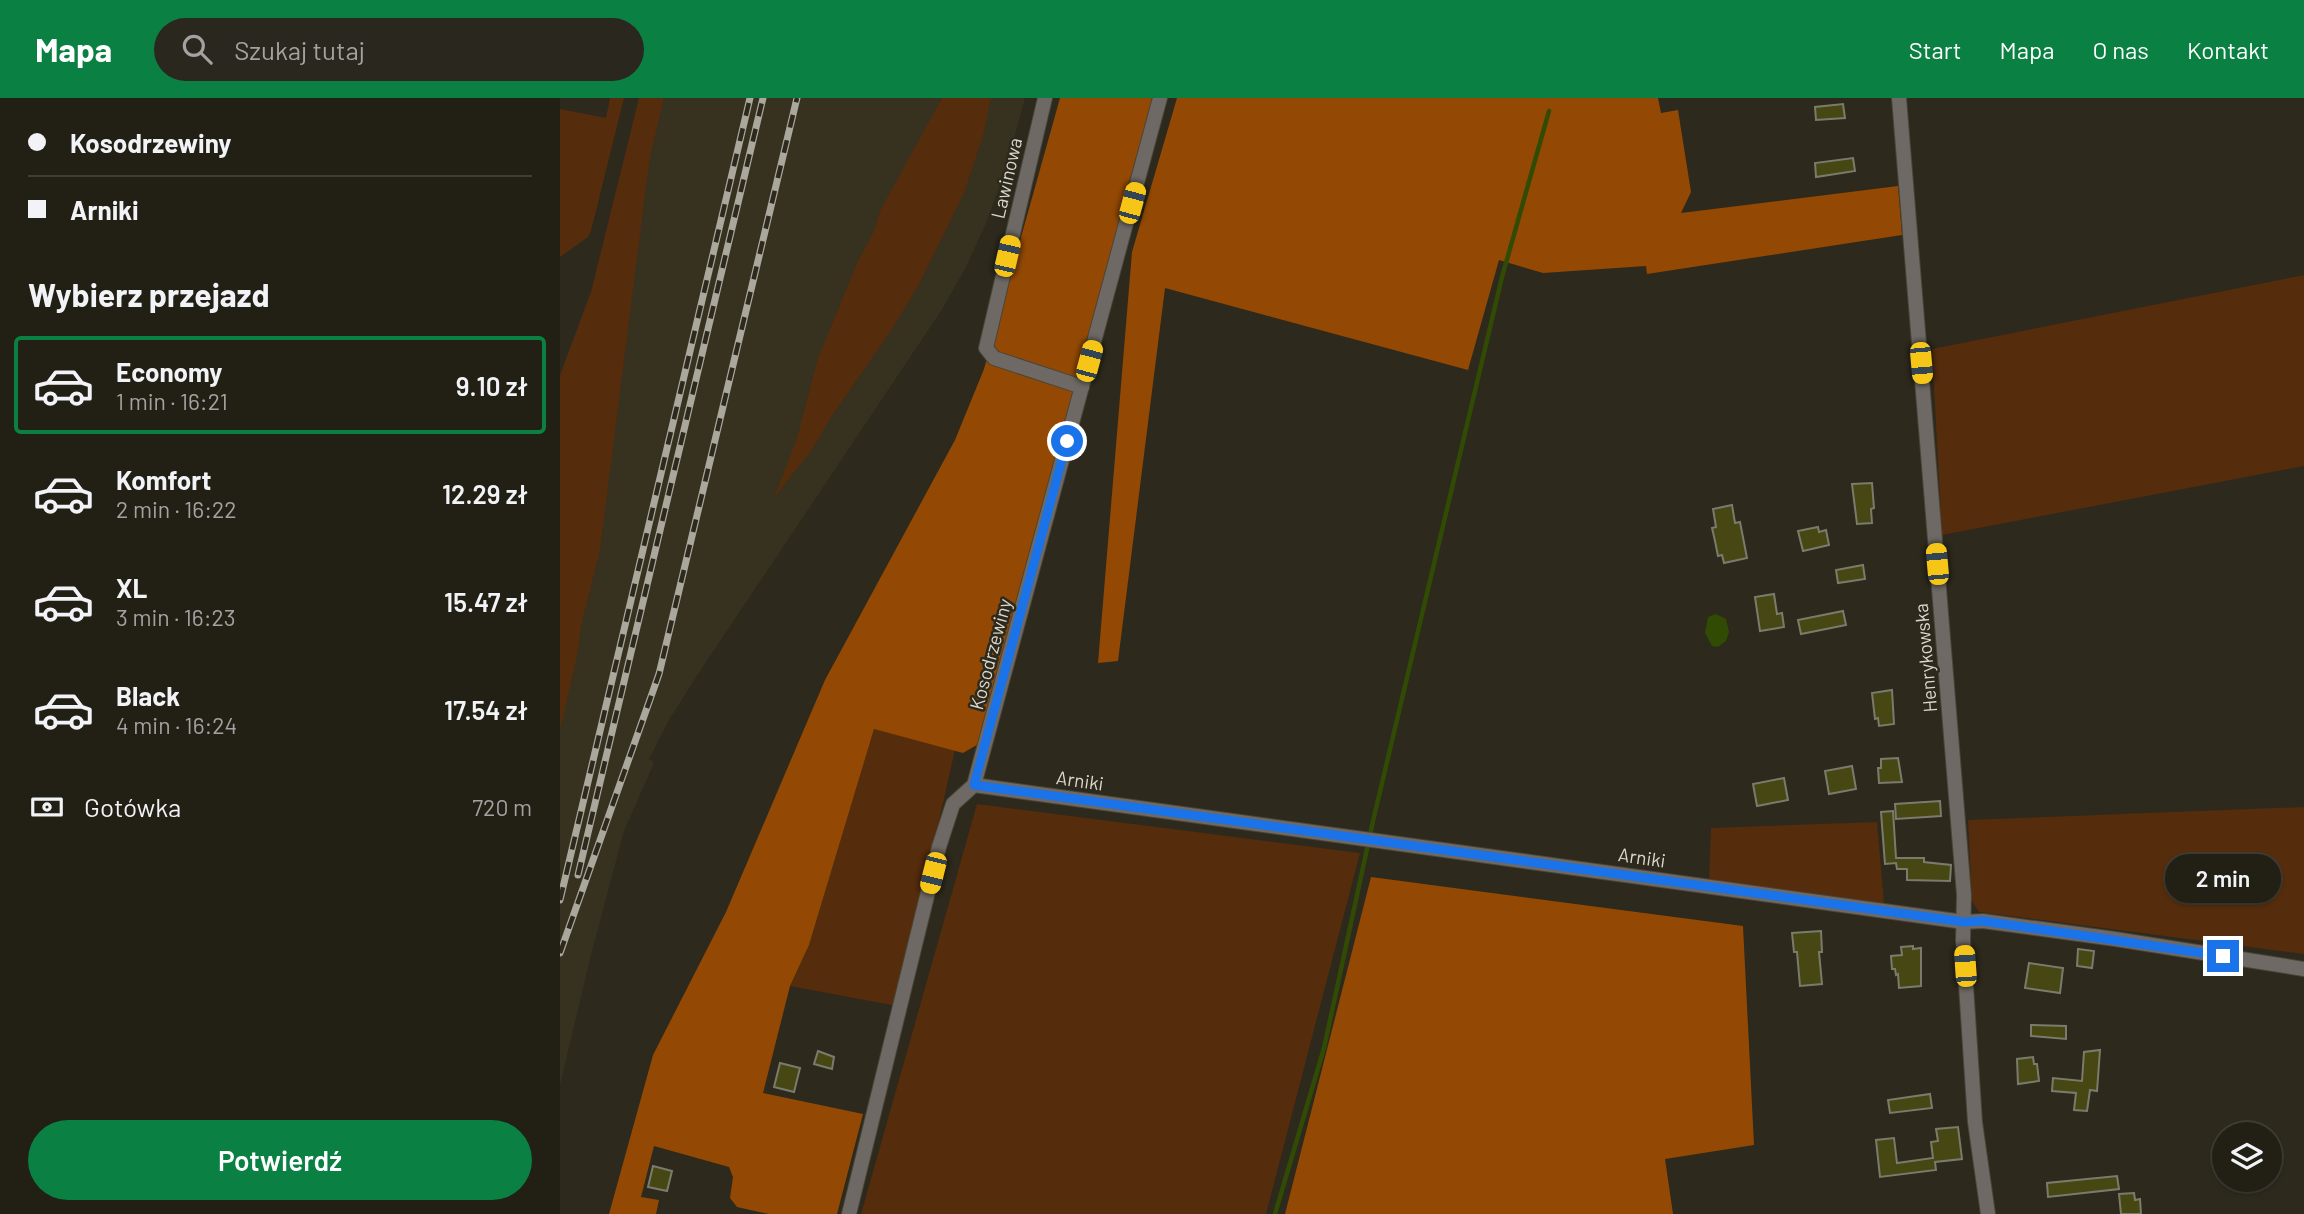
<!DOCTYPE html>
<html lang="pl">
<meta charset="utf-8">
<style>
:root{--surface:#221f15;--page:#2a271e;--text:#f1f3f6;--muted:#a2a2a0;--line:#3f3d34;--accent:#0b8043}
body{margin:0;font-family:Barlow,sans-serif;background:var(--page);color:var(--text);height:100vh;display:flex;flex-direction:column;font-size:26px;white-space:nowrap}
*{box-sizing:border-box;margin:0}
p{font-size:23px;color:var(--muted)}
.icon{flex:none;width:38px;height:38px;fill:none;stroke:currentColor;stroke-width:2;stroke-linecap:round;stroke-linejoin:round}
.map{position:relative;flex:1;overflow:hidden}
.side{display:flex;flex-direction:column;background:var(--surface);width:560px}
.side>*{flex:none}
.hud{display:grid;align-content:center;height:154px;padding:0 28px;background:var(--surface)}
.fabs{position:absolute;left:1652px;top:1024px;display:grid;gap:14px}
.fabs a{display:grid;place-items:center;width:70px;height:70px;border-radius:50%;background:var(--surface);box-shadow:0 2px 5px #0004,0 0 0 2px var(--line);font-size:35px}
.end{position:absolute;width:32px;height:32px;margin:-16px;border:9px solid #1a73e8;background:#fff;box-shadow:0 0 0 4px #fff}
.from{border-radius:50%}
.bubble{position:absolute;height:49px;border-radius:24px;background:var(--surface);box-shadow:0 2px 5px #0004,0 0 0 2px var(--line);font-size:23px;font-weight:600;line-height:49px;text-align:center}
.car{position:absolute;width:21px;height:42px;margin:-21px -10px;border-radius:9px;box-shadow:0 0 5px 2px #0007;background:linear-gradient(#f5c518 24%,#345 0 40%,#f5c518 0 76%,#345 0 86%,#f5c518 0)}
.hud b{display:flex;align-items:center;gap:24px;height:66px;font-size:26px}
.hud b+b{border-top:2px solid var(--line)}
.hud i{width:18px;height:18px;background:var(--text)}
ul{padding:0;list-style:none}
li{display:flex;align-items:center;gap:21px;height:98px;margin:0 14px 10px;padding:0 14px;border:4px solid transparent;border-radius:7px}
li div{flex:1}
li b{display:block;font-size:26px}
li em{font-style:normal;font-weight:600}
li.active{border-color:var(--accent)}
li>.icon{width:63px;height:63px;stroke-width:1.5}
h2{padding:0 28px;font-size:32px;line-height:84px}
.pay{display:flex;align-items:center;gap:18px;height:77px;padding:0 28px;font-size:26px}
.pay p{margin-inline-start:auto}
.action{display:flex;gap:14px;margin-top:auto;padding:14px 28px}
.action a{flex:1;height:80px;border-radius:42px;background:var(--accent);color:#fff;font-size:28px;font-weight:600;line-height:80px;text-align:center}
header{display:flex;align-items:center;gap:42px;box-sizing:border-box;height:98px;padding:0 35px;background:var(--accent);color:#fff}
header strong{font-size:33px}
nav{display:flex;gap:38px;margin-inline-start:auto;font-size:24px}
.search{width:490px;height:63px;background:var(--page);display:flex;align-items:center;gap:18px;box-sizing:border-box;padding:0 24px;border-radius:38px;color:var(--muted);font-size:26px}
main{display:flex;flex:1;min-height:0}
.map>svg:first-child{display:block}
</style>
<header>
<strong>Mapa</strong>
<div class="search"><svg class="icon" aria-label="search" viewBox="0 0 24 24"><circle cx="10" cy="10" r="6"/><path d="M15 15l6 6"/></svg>Szukaj tutaj</div>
<nav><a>Start</a><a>Mapa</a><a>O nas</a><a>Kontakt</a></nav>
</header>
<main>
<section class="side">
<div class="hud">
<b><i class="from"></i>Kosodrzewiny</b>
<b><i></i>Arniki</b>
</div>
<h2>Wybierz przejazd</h2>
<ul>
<li class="active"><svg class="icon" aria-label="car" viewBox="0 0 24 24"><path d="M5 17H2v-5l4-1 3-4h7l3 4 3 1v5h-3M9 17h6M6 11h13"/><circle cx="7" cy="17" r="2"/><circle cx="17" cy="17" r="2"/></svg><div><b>Economy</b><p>1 min · 16:21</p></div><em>9.10 zł</em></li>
<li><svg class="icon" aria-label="car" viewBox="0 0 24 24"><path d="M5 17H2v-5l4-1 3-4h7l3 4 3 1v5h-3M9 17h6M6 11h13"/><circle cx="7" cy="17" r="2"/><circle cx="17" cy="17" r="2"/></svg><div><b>Komfort</b><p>2 min · 16:22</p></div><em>12.29 zł</em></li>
<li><svg class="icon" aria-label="car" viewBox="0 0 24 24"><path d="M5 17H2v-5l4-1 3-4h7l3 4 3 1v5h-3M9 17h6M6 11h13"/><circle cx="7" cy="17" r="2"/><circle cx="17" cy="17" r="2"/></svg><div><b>XL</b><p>3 min · 16:23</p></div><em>15.47 zł</em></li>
<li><svg class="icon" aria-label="car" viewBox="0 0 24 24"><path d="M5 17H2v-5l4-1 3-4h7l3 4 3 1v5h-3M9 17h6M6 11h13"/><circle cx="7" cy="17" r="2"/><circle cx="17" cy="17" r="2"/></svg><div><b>Black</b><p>4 min · 16:24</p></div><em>17.54 zł</em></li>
</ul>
<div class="pay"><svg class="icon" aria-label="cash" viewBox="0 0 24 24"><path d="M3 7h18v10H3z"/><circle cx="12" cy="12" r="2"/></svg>Gotówka<p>720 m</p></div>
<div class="action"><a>Potwierdź</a></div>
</section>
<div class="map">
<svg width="1744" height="1116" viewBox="0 0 1744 1116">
<rect width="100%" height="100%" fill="#2d291c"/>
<path fill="#37311f" d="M 99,0 L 465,0 L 445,74 L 426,125 L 406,169 L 383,210 L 138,576 L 109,622 L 89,661 L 94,665 L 64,733 L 31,857 L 0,987 L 0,621 L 35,458 L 74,144 Z"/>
<g fill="#552c0c">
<path d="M 50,0 L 64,0 L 31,133 L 28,139 L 0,159 L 0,11 L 46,20 Z"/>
<path d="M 79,0 L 104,0 L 90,59 L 85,96 L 40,452 L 21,528 L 17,558 L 0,632 L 0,277 L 31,194 Z"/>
<path d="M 382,0 L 431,0 L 423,38 L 404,95 L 358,188 L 332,231 L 271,319 L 253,350 L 214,400 L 237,340 L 258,260 L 297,165 L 314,133 L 321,111 Z"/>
<path d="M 1744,177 L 1744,368 L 1382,437 L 1372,251 Z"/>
<path d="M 314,631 L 395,652 L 337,908 L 230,888 L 249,847 Z"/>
<path d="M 417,706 L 800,755 L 706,1116 L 301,1116 Z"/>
<path d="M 1744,709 L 1744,856 L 1419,814 L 1412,803 L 1408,722 Z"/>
<path d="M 1317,724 L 1324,805 L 1149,783 L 1151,730 Z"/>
</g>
<g fill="#934903">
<path d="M 500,0 L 600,0 L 427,641 L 403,655 L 314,631 L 249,847 L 230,888 L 203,995 L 303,1016 L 277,1116 L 209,1116 L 177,1109 L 170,1100 L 173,1079 L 169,1069 L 94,1048 L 81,1099 L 99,1102 L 96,1116 L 49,1116 L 93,957 L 166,814 L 265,582 L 395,342 L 424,271 Z"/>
<path d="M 617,0 L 1098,0 L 1101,15 L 1118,12 L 1131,94 L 1121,115 L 1338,88 L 1342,137 L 1087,176 L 1086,168 L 983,175 L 939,162 L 908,272 L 605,190 L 558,563 L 538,565 L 572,154 Z"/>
<path d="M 811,779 L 1183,828 L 1194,1047 L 1105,1061 L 1113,1116 L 725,1116 Z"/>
</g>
<path fill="#314b05" d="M 1156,516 L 1166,521 L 1169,534 L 1166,543 L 1158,549 L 1152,548 L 1145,535 L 1148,519 Z"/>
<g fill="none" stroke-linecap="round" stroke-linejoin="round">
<path stroke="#314b05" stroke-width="4.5" d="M 715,1116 L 764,950 L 813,723 L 942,179 L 989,13"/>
</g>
<g fill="#464712" stroke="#7a7b6c" stroke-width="2">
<path d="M 1283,6 L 1285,20 L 1256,22 L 1255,9 Z"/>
<path d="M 1293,60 L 1295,73 L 1256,79 L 1255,65 Z"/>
<path d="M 1312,385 L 1314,410 L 1311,411 L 1312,425 L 1297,426 L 1292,386 Z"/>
<path d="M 1172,407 L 1175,425 L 1180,424 L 1187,460 L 1164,465 L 1162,457 L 1158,458 L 1155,443 L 1152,430 L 1156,429 L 1153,411 Z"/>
<path d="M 1258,429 L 1259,434 L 1266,432 L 1269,447 L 1243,453 L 1238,433 Z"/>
<path d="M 1303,467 L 1305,481 L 1278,485 L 1276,472 Z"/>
<path d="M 1214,496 L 1217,516 L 1222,515 L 1224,529 L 1200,533 L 1195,499 Z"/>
<path d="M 1283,513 L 1286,527 L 1241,536 L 1238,522 Z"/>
<path d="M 1332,592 L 1334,626 L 1319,628 L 1318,620 L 1315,621 L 1312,595 Z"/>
<path d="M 1338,660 L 1342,684 L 1319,685 L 1318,670 L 1321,670 L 1321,661 Z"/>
<path d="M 1292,668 L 1296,691 L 1269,696 L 1265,673 Z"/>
<path d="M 1224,680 L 1228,702 L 1197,708 L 1193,686 Z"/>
<path d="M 1380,703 L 1381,718 L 1336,721 L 1335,706 Z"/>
<path d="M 1333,713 L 1336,760 L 1364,760 L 1364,764 L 1391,767 L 1390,783 L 1347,782 L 1347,771 L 1337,771 L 1336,765 L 1325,766 L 1321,714 Z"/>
<path d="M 1261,833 L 1262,854 L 1259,854 L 1262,886 L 1240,888 L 1237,854 L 1234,854 L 1232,835 Z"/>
<path d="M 1353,848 L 1353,851 L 1361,850 L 1361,888 L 1339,890 L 1338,876 L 1336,877 L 1335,871 L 1332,871 L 1331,858 L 1342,857 L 1341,849 Z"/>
<path d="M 1518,851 L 1534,853 L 1532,870 L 1517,868 Z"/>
<path d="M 1469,865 L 1503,870 L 1500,895 L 1465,890 Z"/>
<path d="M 1471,927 L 1506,928 L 1506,941 L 1471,938 Z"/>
<path d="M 1540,952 L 1537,993 L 1530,992 L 1527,1013 L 1514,1012 L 1516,995 L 1492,993 L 1493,980 L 1522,983 L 1524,954 Z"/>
<path d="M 258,953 L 274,959 L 272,971 L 254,966 Z"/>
<path d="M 1473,959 L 1474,966 L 1477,966 L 1479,983 L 1458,986 L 1457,961 Z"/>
<path d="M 220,965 L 240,970 L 234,994 L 214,989 Z"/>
<path d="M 1370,996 L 1372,1010 L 1330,1015 L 1328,1002 Z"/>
<path d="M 1398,1029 L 1402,1061 L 1375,1064 L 1376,1072 L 1320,1079 L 1316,1042 L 1334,1040 L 1337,1065 L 1373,1060 L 1371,1044 L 1378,1043 L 1376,1031 Z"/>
<path d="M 93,1068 L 112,1073 L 107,1093 L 88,1089 Z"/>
<path d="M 1557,1078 L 1559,1091 L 1488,1099 L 1487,1085 Z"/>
<path d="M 1574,1095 L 1575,1102 L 1580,1101 L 1581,1116 L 1561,1116 L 1559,1096 Z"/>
</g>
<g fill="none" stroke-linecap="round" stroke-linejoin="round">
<defs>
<g id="minor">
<path d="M 485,0 L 426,250 L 434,260 L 522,289"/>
<path d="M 1339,0 L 1404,797 L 1403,842 L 1415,1024 L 1428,1116"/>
<path d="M 414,687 L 1404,824 L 1423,823 L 1555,841 L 1744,871"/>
<path d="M 289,1116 L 379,749 L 393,706 L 414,687 L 600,0"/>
</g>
</defs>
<use href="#minor" stroke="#494539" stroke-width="16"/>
<use href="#minor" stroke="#6e6964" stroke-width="14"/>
<defs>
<g id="rail">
<path d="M 18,777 L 203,0"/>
<path d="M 0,802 L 190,0"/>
<path d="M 0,855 L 99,576 L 237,0"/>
</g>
</defs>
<use href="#rail" stroke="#aaa79d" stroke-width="7"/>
<use href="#rail" stroke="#2d291c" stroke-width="4.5" stroke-dasharray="13" stroke-linecap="butt"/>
</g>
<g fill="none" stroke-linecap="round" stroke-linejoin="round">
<path stroke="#1a73e8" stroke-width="9" d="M 507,343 L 414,687 L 1404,824 L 1423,823 L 1663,858"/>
</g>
<g text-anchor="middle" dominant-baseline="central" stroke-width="5" stroke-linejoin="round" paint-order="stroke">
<g font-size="19" fill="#dad8cf" stroke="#2d291c">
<text transform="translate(446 80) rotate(-77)">Lawinowa</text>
<text transform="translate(430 556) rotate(-75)">Kosodrzewiny</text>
<text transform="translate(1365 560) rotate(-95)">Henrykowska</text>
<text transform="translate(520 682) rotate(8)">Arniki</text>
<text transform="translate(1082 759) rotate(8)">Arniki</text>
</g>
</g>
</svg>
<div class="fabs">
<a><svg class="icon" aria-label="layers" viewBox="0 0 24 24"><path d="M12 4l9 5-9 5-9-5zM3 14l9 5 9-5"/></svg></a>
</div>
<i class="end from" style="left:507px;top:343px"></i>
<i class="end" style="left:1663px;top:858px"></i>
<div class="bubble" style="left:1605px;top:756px;width:116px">2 min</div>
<i class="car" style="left:572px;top:105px;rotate:15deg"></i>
<i class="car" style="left:447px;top:158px;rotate:13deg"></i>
<i class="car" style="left:529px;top:263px;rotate:15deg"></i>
<i class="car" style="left:1361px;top:265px;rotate:175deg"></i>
<i class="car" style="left:1377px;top:466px;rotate:355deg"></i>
<i class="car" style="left:373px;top:775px;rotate:194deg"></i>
<i class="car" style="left:1405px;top:868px;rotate:356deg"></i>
</div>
</main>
